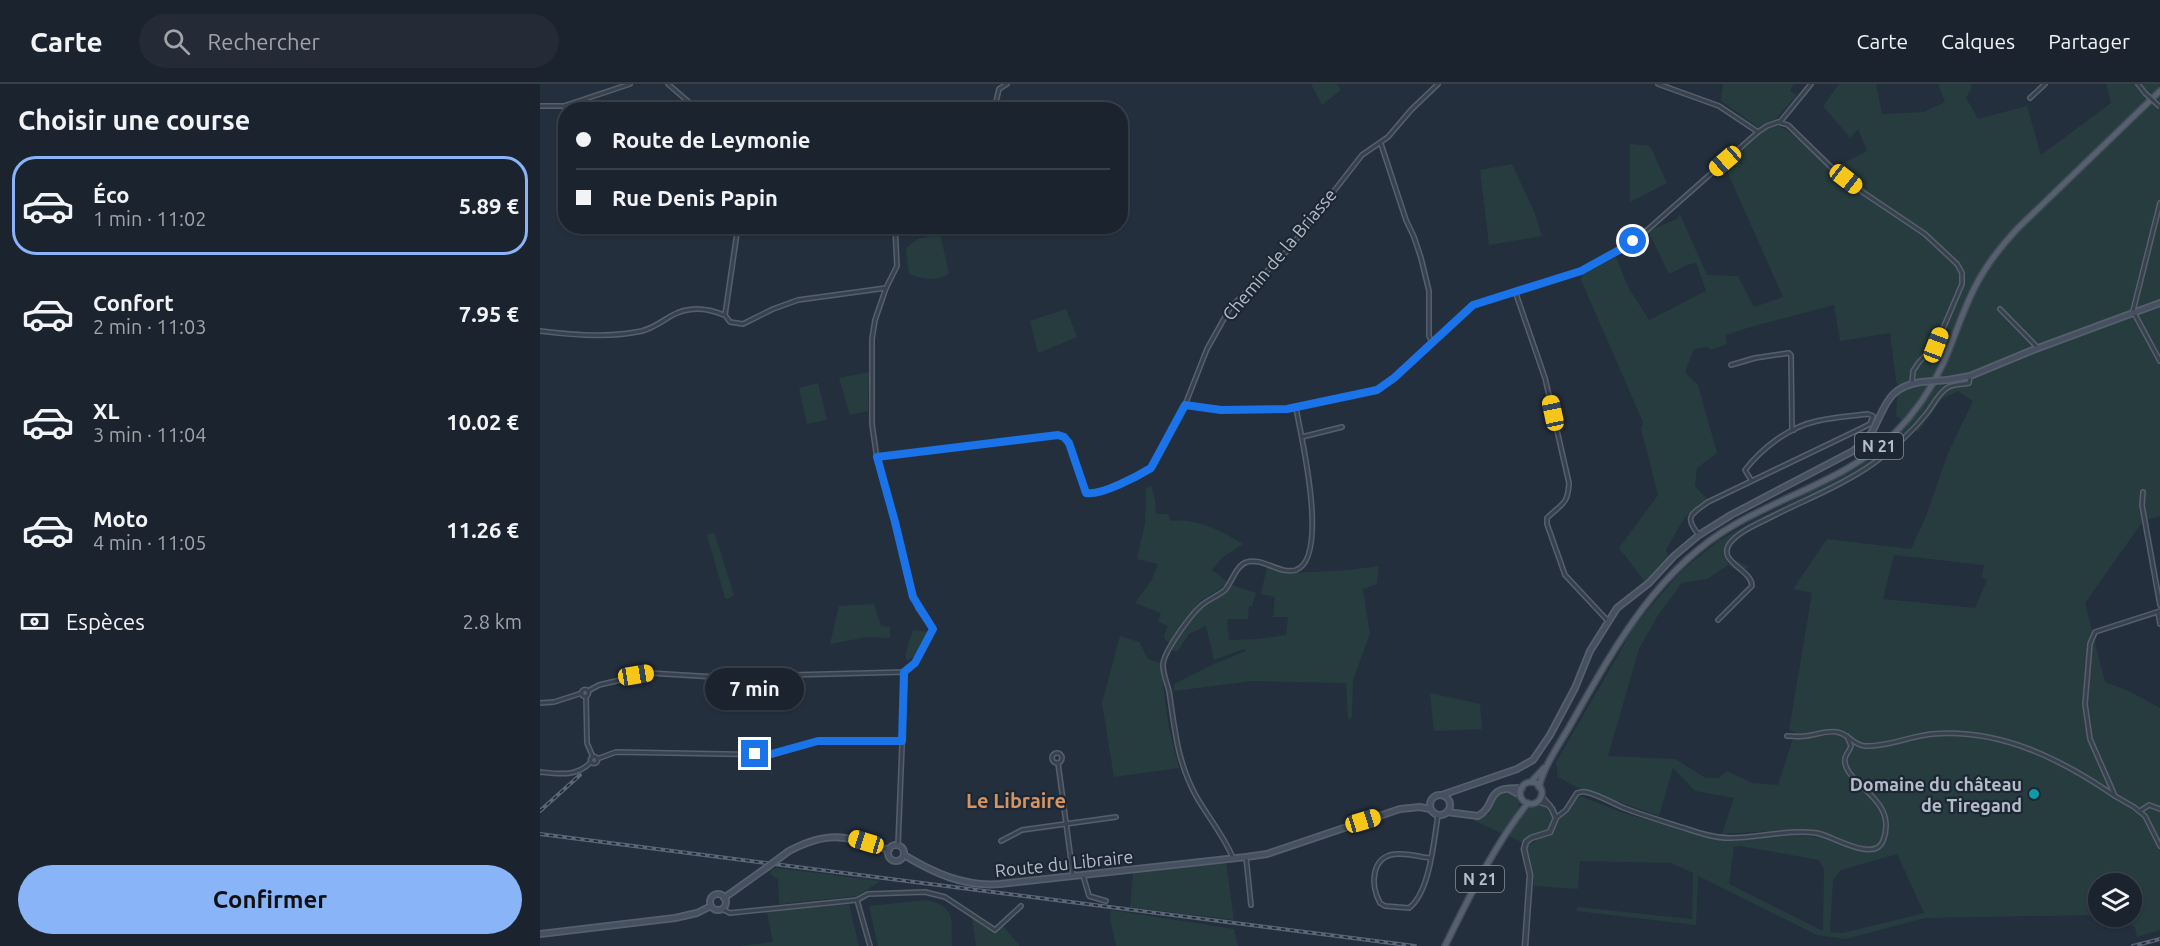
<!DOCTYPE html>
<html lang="fr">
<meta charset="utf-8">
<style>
:root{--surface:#1b232e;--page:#242b36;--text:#f1f3f6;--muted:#a0a4aa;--line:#39404a;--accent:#8ab4f8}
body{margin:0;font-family:Ubuntu,sans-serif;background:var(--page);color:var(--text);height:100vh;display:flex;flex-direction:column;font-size:22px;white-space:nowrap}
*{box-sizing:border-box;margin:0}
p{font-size:20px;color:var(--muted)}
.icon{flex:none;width:33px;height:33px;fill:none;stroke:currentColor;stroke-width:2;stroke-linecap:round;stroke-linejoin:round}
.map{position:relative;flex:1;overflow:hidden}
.drawer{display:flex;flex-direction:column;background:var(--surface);width:540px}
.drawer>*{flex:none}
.top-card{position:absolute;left:18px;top:18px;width:570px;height:132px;border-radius:24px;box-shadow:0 2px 4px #0004,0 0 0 2px var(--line);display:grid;align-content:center;height:132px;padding:0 18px;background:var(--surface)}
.controls{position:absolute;left:1548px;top:789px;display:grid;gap:12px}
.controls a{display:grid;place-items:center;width:54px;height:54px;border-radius:50%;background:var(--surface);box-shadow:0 2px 4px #0004,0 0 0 2px var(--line);font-size:30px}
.end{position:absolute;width:27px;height:27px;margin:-14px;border:8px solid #1a73e8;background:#fff;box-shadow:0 0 0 3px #fff}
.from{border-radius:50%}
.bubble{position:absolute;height:42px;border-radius:21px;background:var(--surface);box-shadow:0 2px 4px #0004,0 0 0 2px var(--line);font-size:20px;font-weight:700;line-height:42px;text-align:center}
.car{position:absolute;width:18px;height:36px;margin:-18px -9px;border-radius:8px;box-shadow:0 0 4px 2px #0007;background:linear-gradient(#f5c518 24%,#345 0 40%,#f5c518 0 76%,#345 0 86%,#f5c518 0)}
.top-card b{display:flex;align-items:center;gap:21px;height:57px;font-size:22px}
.top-card b+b{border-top:2px solid var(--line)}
.top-card i{width:15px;height:15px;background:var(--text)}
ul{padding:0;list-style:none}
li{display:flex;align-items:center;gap:18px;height:99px;margin:0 12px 9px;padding:0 6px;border:3px solid transparent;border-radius:24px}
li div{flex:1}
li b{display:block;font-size:22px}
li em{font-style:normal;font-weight:700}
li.selected{border-color:var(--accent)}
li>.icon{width:54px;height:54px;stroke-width:1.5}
h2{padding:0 18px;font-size:27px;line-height:72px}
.pay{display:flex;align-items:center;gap:15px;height:66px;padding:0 18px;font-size:22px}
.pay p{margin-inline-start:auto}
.action{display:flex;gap:12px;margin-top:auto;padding:12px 18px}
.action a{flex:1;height:69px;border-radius:36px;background:var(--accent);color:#111;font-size:24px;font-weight:700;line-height:69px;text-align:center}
header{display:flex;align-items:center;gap:36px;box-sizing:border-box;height:84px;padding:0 30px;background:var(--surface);border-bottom:2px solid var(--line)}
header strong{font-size:28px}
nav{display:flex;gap:33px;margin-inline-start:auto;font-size:21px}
.search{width:420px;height:54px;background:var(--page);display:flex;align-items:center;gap:15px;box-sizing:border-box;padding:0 21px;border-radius:33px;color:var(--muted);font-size:22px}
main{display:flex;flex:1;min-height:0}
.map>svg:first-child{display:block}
</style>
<header>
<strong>Carte</strong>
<div class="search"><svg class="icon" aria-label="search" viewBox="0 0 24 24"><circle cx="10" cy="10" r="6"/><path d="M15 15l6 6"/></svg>Rechercher</div>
<nav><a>Carte</a><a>Calques</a><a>Partager</a></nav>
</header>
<main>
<section class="drawer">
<h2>Choisir une course</h2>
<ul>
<li class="selected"><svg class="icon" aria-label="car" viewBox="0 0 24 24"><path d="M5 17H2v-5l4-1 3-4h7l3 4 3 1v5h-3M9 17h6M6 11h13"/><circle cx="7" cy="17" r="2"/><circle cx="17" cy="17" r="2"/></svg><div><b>Éco</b><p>1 min · 11:02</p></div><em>5.89 €</em></li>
<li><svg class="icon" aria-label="car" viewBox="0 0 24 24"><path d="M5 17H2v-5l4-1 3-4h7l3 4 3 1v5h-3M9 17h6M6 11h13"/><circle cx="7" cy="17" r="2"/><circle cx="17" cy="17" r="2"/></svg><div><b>Confort</b><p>2 min · 11:03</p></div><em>7.95 €</em></li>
<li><svg class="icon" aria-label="car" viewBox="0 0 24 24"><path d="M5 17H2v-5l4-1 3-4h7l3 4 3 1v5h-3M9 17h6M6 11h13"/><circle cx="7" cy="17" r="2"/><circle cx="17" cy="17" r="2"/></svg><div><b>XL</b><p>3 min · 11:04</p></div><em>10.02 €</em></li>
<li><svg class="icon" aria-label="car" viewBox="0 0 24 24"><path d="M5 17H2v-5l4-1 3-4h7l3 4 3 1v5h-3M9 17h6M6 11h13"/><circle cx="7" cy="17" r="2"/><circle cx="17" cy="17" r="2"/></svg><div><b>Moto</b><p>4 min · 11:05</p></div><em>11.26 €</em></li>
</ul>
<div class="pay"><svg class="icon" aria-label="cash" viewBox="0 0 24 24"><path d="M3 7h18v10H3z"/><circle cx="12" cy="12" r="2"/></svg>Espèces<p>2.8 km</p></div>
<div class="action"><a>Confirmer</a></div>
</section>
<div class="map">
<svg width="1620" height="862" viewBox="0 0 1620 862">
<rect width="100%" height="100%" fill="#242f3e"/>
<g fill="#263c3f" fill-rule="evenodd">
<path d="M 771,0 L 797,0 L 801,6 L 782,21 Z"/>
<path d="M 1183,0 L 1254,0 L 1250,7 L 1257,11 L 1238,33 L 1229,39 C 1250,45 1249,49 1265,61 C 1276,69 1286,74 1296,83 L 1327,67 L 1318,45 L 1310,54 L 1283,22 L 1299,0 L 1336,0 L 1342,30 L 1384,28 L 1405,18 L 1398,0 L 1430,0 L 1432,3 L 1426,14 L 1438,35 L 1487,22 L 1501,71 L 1571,19 L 1566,0 L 1620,0 L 1620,432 L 1603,437 L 1545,519 L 1565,598 L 1591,608 L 1620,624 L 1620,846 L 1597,853 L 1595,843 L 1571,833 L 1592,832 L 1592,800 L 1558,800 L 1558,831 L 1385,834 L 1306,855 L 1277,851 L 1158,792 L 1156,841 L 1037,827 L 1037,823 L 1152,835 L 1153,789 L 1131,779 L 1040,777 L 1038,805 L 994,802 L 993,787 L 987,768 L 988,761 L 1014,748 L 1021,733 L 1036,714 L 1040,712 L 1084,729 L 1167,754 L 1195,757 L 1251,750 L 1277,753 L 1262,745 L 1182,750 L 1194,714 L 1155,707 L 1133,684 L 1119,732 L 1034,702 L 1018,693 L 1016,678 L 1077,573 L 1094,542 L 1141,487 L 1177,458 L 1209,439 L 1310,388 L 1331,374 L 1368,341 L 1356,332 L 1358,302 L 1356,296 L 1350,249 L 1300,257 L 1294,221 L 1210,243 L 1186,251 L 1187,260 L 1170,266 L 1168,263 L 1154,265 L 1145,288 L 1158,301 L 1177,369 L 1157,384 L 1155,402 L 1168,416 L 1145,433 L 1126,466 L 1129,473 L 1105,498 L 1079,464 L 1118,411 L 1101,345 L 1103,338 L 1041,196 L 1043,190 L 1076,173 L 1088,203 L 1109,236 L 1166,207 L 1156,179 L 1147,181 L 1129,190 L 1108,147 L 1137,135 L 1140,130 L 1167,191 L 1198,192 L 1214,223 L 1243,213 L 1182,76 L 1219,44 L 1181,17 ZM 1418,307 L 1433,317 L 1408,369 L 1386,432 L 1371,465 L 1287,455 L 1253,505 L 1272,509 L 1249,646 L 1255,648 L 1238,701 L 1212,699 L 1187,687 L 1179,694 L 1166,694 L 1135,675 L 1068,672 L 1099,565 L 1118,531 L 1142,499 L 1167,495 L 1188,481 L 1200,489 L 1209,483 L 1195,476 L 1188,480 L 1185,468 L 1187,460 L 1195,451 L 1229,431 L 1306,394 L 1340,372 L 1372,344 L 1378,348 L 1402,315 ZM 1354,471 L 1444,481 L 1442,493 L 1447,496 L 1435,524 L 1343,515 ZM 1200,762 L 1279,776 L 1284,785 L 1283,847 L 1189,800 L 1194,763 ZM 1357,770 L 1384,829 L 1303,849 L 1290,848 L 1293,796 L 1301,786 Z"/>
<path d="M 1090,60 L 1110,62 L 1127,99 L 1090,118 Z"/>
<path d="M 972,80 L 994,127 L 1002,152 L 949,161 L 940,86 Z"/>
<path d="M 400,149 L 409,190 C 395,197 384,196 369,190 L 366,164 L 378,155 Z"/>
<path d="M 526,225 L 537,253 L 498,269 L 490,237 Z"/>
<path d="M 329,288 L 328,327 L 310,331 L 299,294 Z"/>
<path d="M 278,299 L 287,336 L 267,340 L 259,304 Z"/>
<path d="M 611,402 L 615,416 L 616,430 L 628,430 L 631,437 C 656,434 682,447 703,460 L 683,473 L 672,486 L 688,498 C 678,508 663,513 654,524 L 660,526 L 681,512 L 692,501 L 716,509 L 712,522 L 709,522 L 708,535 L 687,535 L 689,556 L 717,555 L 746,551 L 748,533 L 733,533 L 735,513 L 721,510 L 727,482 L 752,489 L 808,486 L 839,482 L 837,500 L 823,505 L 830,550 L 813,596 L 812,633 L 808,636 L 806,599 L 712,597 L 634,607 L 634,600 L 674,580 L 706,567 L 704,565 L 674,576 L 666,542 L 649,550 L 637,568 L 627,564 L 630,559 L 625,556 L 624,552 L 628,542 L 618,537 L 621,529 L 595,519 L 611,497 L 618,480 L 597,475 L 605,439 L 606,404 Z"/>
<path d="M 174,448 L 194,511 L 188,515 L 185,514 L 167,451 Z"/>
<path d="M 334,520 L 341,542 L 350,543 L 350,554 L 328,553 L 290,560 L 299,522 Z"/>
<path d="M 373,546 L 390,548 L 378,570 L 367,577 C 363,568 371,556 373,546 Z"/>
<path d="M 580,552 L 599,558 L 608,575 L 620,579 L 629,644 L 639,684 L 574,693 L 562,619 Z"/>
<path d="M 890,609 L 940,620 L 942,645 L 894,647 Z"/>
<path d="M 967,707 L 975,711 L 980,718 L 978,726 L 963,750 L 933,736 L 949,730 L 957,712 Z"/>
<path d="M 999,720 C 1010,725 1021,740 1005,747 C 996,752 990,749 983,759 L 969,752 L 987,725 Z"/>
<path d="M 686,778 L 694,836 L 590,823 L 593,788 Z"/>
<path d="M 237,784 L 341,797 L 317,812 L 239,820 L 238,795 L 231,791 L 231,786 Z"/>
<path d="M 386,816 C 417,823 411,834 412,862 L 338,862 L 329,822 Z"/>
<path d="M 309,820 L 319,862 L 200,862 L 233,858 L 227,828 Z"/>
<path d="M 571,826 L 694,845 L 698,862 L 576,862 L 570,835 Z"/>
<path d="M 432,833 L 454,848 L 463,842 L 480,862 L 436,862 Z"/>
</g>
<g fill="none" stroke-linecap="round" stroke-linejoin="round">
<defs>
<g id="minor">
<path d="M 128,0 L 158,26"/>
<path d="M 1118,0 L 1179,22 L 1218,48"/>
<path d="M 1598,0 L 1605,9"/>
<path d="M 1490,14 L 1505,0"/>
<path d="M 0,22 L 24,22 L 90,0"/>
<path d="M 454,26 L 459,5 L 467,0"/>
<path d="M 1240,38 L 1271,0"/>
<path d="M 841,60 L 866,136 L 874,153 L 881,174 L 889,207 L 889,252 L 892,258"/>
<path d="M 1620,119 L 1593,227 L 1620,277"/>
<path d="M 198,142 L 185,231 L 190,238 L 203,240 L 233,225 L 258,216 L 346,204"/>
<path d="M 355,142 L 357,182 L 346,204 L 335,236 L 332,255 L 332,340 L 337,375 L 355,437 L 369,500 L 378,524 L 393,545 L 375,579 L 365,588"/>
<path d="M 975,207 L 1005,294 L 1029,399 C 1028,421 1021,420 1007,434 L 1007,440 L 1025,491 L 1068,537"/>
<path d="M 1460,225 L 1498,264"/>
<path d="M 0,247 C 31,251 71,254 102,247 C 113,244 121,238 131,232 C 148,222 165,223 184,231"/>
<path d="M 1191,281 L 1215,274 L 1249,269 L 1251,271 L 1252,345 L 1254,346"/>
<path d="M 645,321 L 681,326 L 747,325 L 837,306 L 854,294 L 933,221 L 1041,187 L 1081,165 L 1105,148 L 1218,48 L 1227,42 L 1238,38 L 1248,41 L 1294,86 L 1324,109 L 1385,150 L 1417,180 L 1422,189 L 1422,200 L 1396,261 L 1379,278 L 1373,287 L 1372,299"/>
<path d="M 762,353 L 802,343"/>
<path d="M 337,373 L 518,351 L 524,353 L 529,359 L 546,409 L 557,409 L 602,390 L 611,384 L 645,321 L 667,265 L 690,224 L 748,166 L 822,71 L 848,53 L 871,26 L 898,0"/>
<path d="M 1603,408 L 1602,421 L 1620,521"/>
<path d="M 1159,451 C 1143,432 1152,430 1168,418 L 1320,345 L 1330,340 L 1333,332 L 1328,330 C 1311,332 1293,333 1277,337 C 1249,343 1222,364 1205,386 L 1211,396"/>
<path d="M 1620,527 L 1555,548 L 1550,560 L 1545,620 L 1550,655 L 1575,712 L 1594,723 L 1605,732 L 1620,762"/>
<path d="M 1618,528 L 1620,540"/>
<path d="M 1178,536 L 1212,502 C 1212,485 1176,478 1190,459 C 1199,447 1220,439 1233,432 C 1267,415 1303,401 1334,379 C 1353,365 1372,348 1387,329 C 1393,321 1398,310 1407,304 C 1413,300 1421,301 1429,299 L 1430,292"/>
<circle cx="45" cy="609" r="3.5"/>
<path d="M 48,607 L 59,601 L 110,589 L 175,593 L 365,588"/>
<path d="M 46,612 L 47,659 L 53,673"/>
<path d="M 0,619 L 14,618 L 42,609"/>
<path d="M 1247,652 C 1253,652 1260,653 1266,652 C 1276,651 1287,646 1297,648 C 1309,650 1313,661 1325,662 C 1348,663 1370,652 1392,650 C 1460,644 1521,675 1575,712"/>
<circle cx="517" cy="674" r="5"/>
<circle cx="54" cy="676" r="3.5"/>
<path d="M 57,675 L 76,668 L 231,671 L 278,657 L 362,657"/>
<path d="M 518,679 L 533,791"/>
<path d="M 0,688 C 19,690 37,693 51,678"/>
<path d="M 1600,727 L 1609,721 L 1620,725"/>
<path d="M 1016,734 L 1026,726 L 1037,709 C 1041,708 1041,707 1046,708 C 1059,711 1072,719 1084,724 C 1102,731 1122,737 1141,743 C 1157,748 1173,754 1190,754 C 1219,754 1247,745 1277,749 C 1293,752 1334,779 1343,757 C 1360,713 1301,700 1305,674 C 1306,670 1310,666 1311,662 L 1307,652"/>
<path d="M 461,757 L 482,746 L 576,733"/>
<path d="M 358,761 L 365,588"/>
<path d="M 706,773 L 711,821"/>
<path d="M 693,774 C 684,752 668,733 656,712 C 637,677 635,646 629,607 C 627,599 623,590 623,581 C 623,568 652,529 662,521 C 669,515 678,512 685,506 C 692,498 696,481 707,478 C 722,473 740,491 756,486 C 790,473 761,352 756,324"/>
<path d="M 890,774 C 880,773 868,769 857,770 C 831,771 830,801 840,819 L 845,822 L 869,824 C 890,808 894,756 898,731"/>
<path d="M 543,791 L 549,812 L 566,817"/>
<path d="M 317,816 L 330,862"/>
<path d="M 182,825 L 190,829 L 317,816 L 328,810 L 385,808 L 405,813 L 455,846 L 481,822"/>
</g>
<g id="tertiary">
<path d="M 998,717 L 1009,721"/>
<path d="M 985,862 L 990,791 L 984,765 L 986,758 L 991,754 L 1010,748 L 1016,734 L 1012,725 L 1001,712"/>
</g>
<g id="secondary">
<path d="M 1408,296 L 1430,292 L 1493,266 L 1620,219"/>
<path d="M 969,705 L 980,711"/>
<circle cx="900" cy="721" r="10"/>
<path d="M 902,711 L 977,685 L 993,676 L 1010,651 L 1035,604 L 1050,567 L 1077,524 L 1109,499 L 1134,472 L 1159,451 L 1191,431 L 1313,367 C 1321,361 1328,355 1333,346 C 1346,321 1348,303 1381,298"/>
<path d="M 907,728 L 938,732 C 953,724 948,711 961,706 C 967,704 975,704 982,704"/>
<circle cx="356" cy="769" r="8"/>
<path d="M 249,767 C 291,745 307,753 349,766"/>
<path d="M 364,771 C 394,789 424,803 460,800 L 706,773 L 727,770 L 860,725 L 880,723 L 890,725"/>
<circle cx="178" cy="818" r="8"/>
<path d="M 184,814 L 226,784"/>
<path d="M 0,850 L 135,834 L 157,829 L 171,822"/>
</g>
<g id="primary">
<path d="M 991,698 L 1004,684"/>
<circle cx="991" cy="709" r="11"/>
<path d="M 999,703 C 1004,681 1021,658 1032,638 C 1074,564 1117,485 1194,441 C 1247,410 1311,393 1355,349 C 1374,330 1390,307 1402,282 C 1414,256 1422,228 1435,203 C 1446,181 1461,162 1478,144 L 1620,7"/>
<path d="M 905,862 C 927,817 956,758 988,719"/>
</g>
</defs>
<use href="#minor" stroke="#565f6c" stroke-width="6"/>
<use href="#tertiary" stroke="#565f6c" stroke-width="7"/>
<use href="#secondary" stroke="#565f6c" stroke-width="8"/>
<use href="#primary" stroke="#414a57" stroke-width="8"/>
<use href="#minor" stroke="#38414e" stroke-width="3"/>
<use href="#tertiary" stroke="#38414e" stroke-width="4"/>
<use href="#secondary" stroke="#465061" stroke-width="4.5"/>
<use href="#primary" stroke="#56606e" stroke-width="5"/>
<defs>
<g id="rail">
<path d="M 0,727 L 40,691"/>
<path d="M 0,750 L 875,862"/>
<path d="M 1593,862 L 1620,855"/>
</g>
</defs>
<use href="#rail" stroke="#5a6575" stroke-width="4"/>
<use href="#rail" stroke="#1d2633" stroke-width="1.5" stroke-dasharray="4.5" stroke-linecap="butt"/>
<defs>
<path id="minor-bridge" d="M 1605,9 L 1620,23"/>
<g id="secondary-bridge">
<path d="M 1381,298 L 1408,296"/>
<path d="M 226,784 L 249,767"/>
</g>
</defs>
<use href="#minor-bridge" stroke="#565f6c" stroke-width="6" stroke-linecap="butt"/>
<use href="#secondary-bridge" stroke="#565f6c" stroke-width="8" stroke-linecap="butt"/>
<use href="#minor-bridge" stroke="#38414e" stroke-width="3"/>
<use href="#secondary-bridge" stroke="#465061" stroke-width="4.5"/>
</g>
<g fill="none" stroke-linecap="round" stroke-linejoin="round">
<path stroke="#1a73e8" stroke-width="8" d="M 215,670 L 231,670 L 278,657 L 362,657 L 364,588 L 375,579 L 393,545 L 373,513 L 355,438 L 337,373 L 518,351 L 524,353 L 529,359 L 546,409 C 561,412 598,392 611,384 L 645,321 L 681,326 L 747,325 L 837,306 L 854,294 L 933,221 L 1041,187 L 1081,165 L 1093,157"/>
</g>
<circle fill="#0f9aa8" stroke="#1d2633" stroke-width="2" cx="1494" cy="710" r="6"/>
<g text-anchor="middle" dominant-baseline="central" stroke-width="4.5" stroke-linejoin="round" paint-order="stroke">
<g fill="#1d2633" stroke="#878f9c" stroke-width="1.5">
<rect x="1315" y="349" width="48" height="26" rx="4.5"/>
<rect x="916" y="782" width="48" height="26" rx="4.5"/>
</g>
<g font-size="16" font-weight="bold" fill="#b4bcc9">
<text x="1339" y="362">N 21</text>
<text x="940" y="795">N 21</text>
</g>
<g font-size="18" fill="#b4bcc9" stroke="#1d2633">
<text transform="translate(739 170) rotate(-50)">Chemin de la Briasse</text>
<text transform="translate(524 779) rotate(-6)">Route du Libraire</text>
</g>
<g font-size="18" font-weight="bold" fill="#b4bcc9" stroke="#1d2633" text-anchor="end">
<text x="1482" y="700">Domaine du château<tspan x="1482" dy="21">de Tiregand</tspan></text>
</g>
<g font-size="20" font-weight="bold" fill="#d59563" stroke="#1d2633">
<text x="476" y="716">Le Libraire</text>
</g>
</g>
</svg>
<div class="controls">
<a><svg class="icon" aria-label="layers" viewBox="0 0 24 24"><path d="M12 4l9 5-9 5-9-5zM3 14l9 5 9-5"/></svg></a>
</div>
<i class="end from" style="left:1093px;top:157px"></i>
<i class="end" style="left:215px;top:670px"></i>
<div class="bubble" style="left:165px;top:584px;width:99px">7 min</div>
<i class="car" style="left:1185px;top:77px;rotate:229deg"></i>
<i class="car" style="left:1306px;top:95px;rotate:128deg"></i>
<i class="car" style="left:1396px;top:261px;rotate:21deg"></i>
<i class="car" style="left:1013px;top:329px;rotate:348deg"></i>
<i class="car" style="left:96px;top:591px;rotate:81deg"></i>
<i class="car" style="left:823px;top:737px;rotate:73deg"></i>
<i class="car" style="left:326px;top:758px;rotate:287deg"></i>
<div class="top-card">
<b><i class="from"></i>Route de Leymonie</b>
<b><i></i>Rue Denis Papin</b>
</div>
</div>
</main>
